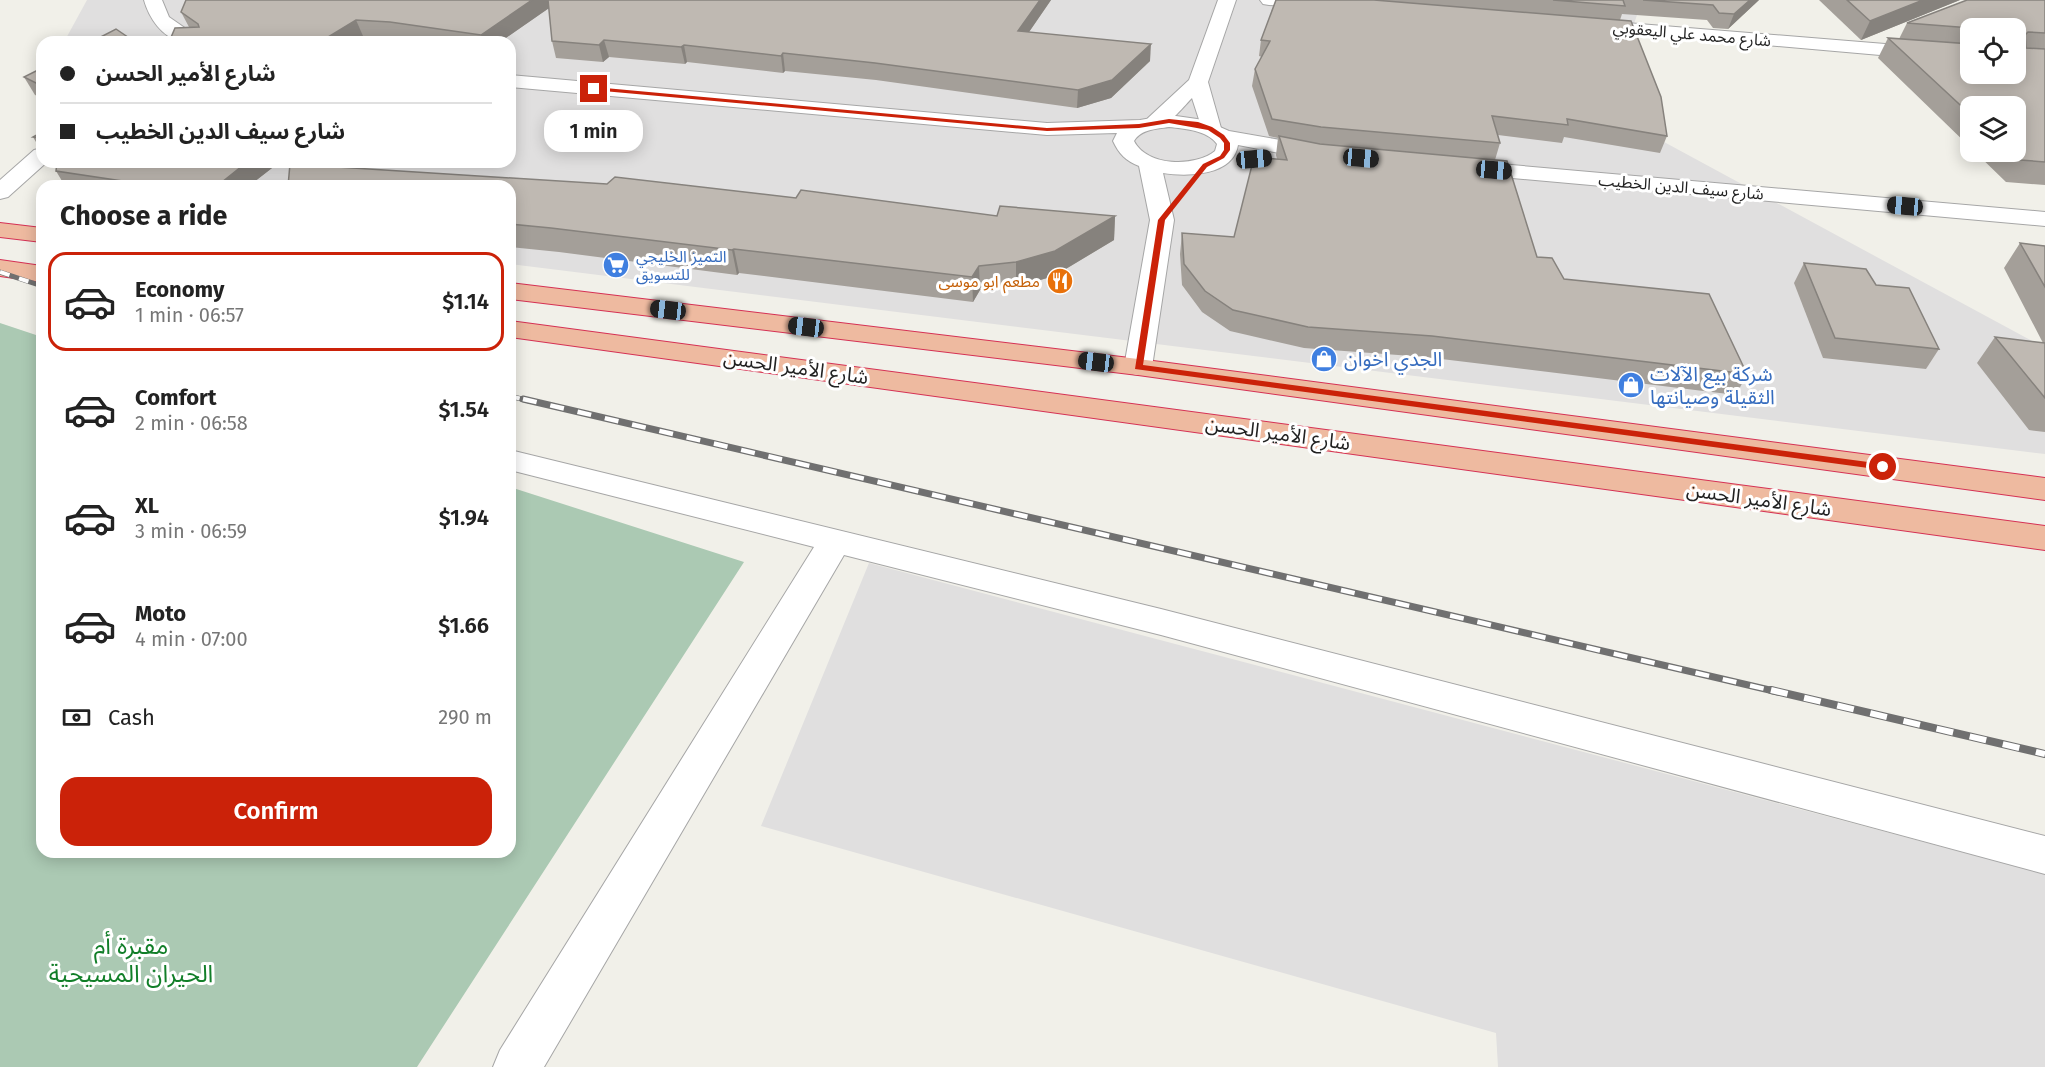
<!DOCTYPE html>
<meta charset="utf-8">
<style>
:root{--surface:#fff;--page:#f6f6f6;--text:#222;--muted:#767676;--line:#e0e0e0;--accent:#cb2209}
body{margin:0;font-family:"Fira Sans","Noto Sans Arabic",sans-serif;background:var(--page);color:var(--text);height:100vh;display:flex;flex-direction:column;font-size:22px;white-space:nowrap}
*{box-sizing:border-box;margin:0}
p{font-size:20px;color:var(--muted)}
.icon{flex:none;width:33px;height:33px;fill:none;stroke:currentColor;stroke-width:2;stroke-linecap:round;stroke-linejoin:round}
.map{position:relative;flex:1;overflow:hidden}
.sheet{position:absolute;left:36px;top:180px;width:480px;height:678px;display:flex;flex-direction:column;background:var(--surface);border-radius:18px;box-shadow:0 3px 15px #0003}
.sheet>*{flex:none}
.banner{position:absolute;left:36px;top:36px;width:480px;height:132px;border-radius:18px;box-shadow:0 3px 15px #0003;display:grid;align-content:center;height:132px;padding:0 24px;background:var(--surface)}
.fabs{position:absolute;left:1960px;top:18px;display:grid;gap:12px}
.fabs a{display:grid;place-items:center;width:66px;height:66px;border-radius:12px;background:var(--surface);box-shadow:0 3px 15px #0003;font-size:30px}
.end{position:absolute;width:27px;height:27px;margin:-14px;border:8px solid #cb2209;background:#fff;box-shadow:0 0 0 3px #fff}
.from{border-radius:50%}
.bubble{position:absolute;height:42px;border-radius:18px;background:var(--surface);box-shadow:0 3px 15px #0003;font-size:20px;font-weight:600;line-height:42px;text-align:center}
.car{position:absolute;width:18px;height:36px;margin:-18px -9px;border-radius:8px;box-shadow:0 0 4px 2px #0007;background:linear-gradient(#222 24%,#8ab4d8 0 40%,#222 0 76%,#8ab4d8 0 86%,#222 0)}
.banner b{display:flex;align-items:center;gap:21px;height:57px;font-size:22px}
.banner b+b{border-top:2px solid var(--line)}
.banner i{width:15px;height:15px;background:var(--text)}
ul{padding:0;list-style:none}
li{display:flex;align-items:center;gap:18px;height:99px;margin:0 12px 9px;padding:0 12px;border:3px solid transparent;border-radius:18px}
li div{flex:1}
li b{display:block;font-size:22px}
li em{font-style:normal;font-weight:600}
li.current{border-color:var(--accent)}
li>.icon{width:54px;height:54px;stroke-width:1.5}
h2{padding:0 24px;font-size:27px;line-height:72px}
.pay{display:flex;align-items:center;gap:15px;height:66px;padding:0 24px;font-size:22px}
.pay p{margin-inline-start:auto}
.cta{display:flex;gap:12px;margin-top:auto;padding:12px 24px}
.cta a{flex:1;height:69px;border-radius:18px;background:var(--accent);color:#fff;font-size:24px;font-weight:600;line-height:69px;text-align:center}
.map>svg:first-child{display:block}
</style>
<div class="map">
<svg width="2045" height="1067" viewBox="0 0 2045 1067">
<rect width="100%" height="100%" fill="#f1f0e9"/>
<g fill="#e0dfdf">
<path d="M 87,0 L 1698,0 L 1637,15 L 1605,110 L 2045,348 L 2045,454 L 510,264 L 510,186 L 103,186 L 72,162 L 510,162 L 510,42 L 64,42 Z"/>
<path d="M 869,563 L 2045,874 L 2045,1067 L 1498,1067 L 1496,1033 L 761,826 Z"/>
</g>
<path fill="#abc9b3" d="M 0,323 L 42,337 L 42,852 L 510,852 L 510,487 L 744,562 L 417,1067 L 0,1067 Z"/>
<g fill="none" stroke-linecap="round" stroke-linejoin="round">
<defs>
<g id="minor">
<path d="M 1218,0 L 1236,0 L 1208,82 L 1221,128 L 1217,132 L 1210,134 L 1203,132 L 1192,98 C 1180,110 1166,131 1148,126 L 1145,122 L 1148,118 L 1189,80 Z"/>
<path d="M 1260,0 L 1325,0 L 1329,4 L 1326,8 L 1320,9 L 1269,5 L 1263,4 Z"/>
<path d="M 1590,20 L 1971,51 L 1971,63 L 1584,29 L 1581,25 L 1584,21 Z"/>
<path d="M 42,148 L 42,162 L 47,162 L 8,197 L 0,199 L 0,180 L 34,150 Z"/>
<path d="M 510,450 L 1161,609 L 2045,836 L 2045,874 L 1161,635 L 844,555 L 544,1067 L 493,1067 L 500,1050 L 814,547 L 510,470 Z"/>
</g>
<g id="tertiary">
<path d="M 144,0 L 162,0 L 169,17 L 205,42 C 198,42 188,44 181,42 C 162,37 149,18 144,0 Z"/>
<path d="M 510,75 L 1047,123 L 1140,120 L 1169,115 L 1204,120 L 1229,131 L 1321,147 L 1329,149 L 1332,154 L 1329,159 L 1321,161 L 1238,145 C 1233,176 1187,177 1163,173 L 1174,220 L 1152,367 L 1148,373 L 1138,375 L 1128,373 L 1124,367 L 1150,220 L 1139,166 C 1126,161 1119,154 1113,141 L 1117,133 L 1047,135 L 510,87 ZM 1169,127 C 1185,129 1207,130 1217,144 L 1215,151 C 1196,167 1147,167 1134,141 C 1141,129 1157,129 1169,127 Z"/>
<path d="M 1465,161 L 2045,212 L 2045,226 L 1457,173 L 1454,168 L 1457,163 Z"/>
</g>
<g id="trunk">
<path d="M 0,223 L 42,228 L 42,242 L 0,237 Z"/>
<path d="M 0,260 L 42,266 L 42,282 L 0,276 Z"/>
<path d="M 510,283 L 1138,359 L 2045,478 L 2045,500 L 1138,375 L 510,299 Z"/>
<path d="M 510,321 L 2045,526 L 2045,550 L 510,337 Z"/>
</g>
</defs>
<use href="#minor" stroke="#a6a6a6" stroke-width="2"/>
<use href="#tertiary" stroke="#a6a6a6" stroke-width="2"/>
<use href="#trunk" stroke="#d53154" stroke-width="2"/>
<use href="#minor" fill="#fff" fill-rule="evenodd"/>
<use href="#tertiary" fill="#fff" fill-rule="evenodd"/>
<use href="#trunk" fill="#eebaa0" fill-rule="evenodd"/>
<defs>
<g id="rail-far2">
<path d="M 0,272 L 42,286"/>
<path d="M 510,396 L 529,401"/>
</g>
<path id="rail-far1" d="M 523,399 L 1778,692"/>
<path id="rail" d="M 1771,690 L 2045,754"/>
</defs>
<use href="#rail-far2" stroke="#707070" stroke-width="5"/>
<use href="#rail-far1" stroke="#707070" stroke-width="7"/>
<use href="#rail" stroke="#707070" stroke-width="8"/>
<use href="#rail-far2" stroke="#fff" stroke-width="4" stroke-dasharray="10" stroke-linecap="butt"/>
<use href="#rail-far1" stroke="#fff" stroke-width="4.5" stroke-dasharray="14" stroke-linecap="butt"/>
<use href="#rail" stroke="#fff" stroke-width="6" stroke-dasharray="17" stroke-linecap="butt"/>
</g>
<g fill="#a49f99" fill-rule="evenodd">
<path d="M 1051,0 L 1029,32 L 1150,61 L 1111,98 L 1077,108 L 876,80 L 785,71 L 783,73 L 687,62 L 685,64 L 609,57 L 603,62 L 556,58 L 552,41 L 549,8 L 500,42 L 420,42 L 396,38 L 189,27 L 181,12 Z"/>
<path d="M 1276,0 L 1759,0 L 1728,29 L 1713,28 L 1707,20 L 1622,14 L 1620,20 L 1667,136 L 1660,153 L 1564,137 L 1562,143 L 1498,135 L 1500,143 L 1495,160 L 1537,257 L 1564,279 L 1747,374 L 1736,395 L 1425,357 L 1304,348 L 1230,331 L 1202,312 L 1182,285 L 1180,254 L 1182,233 L 1234,237 L 1277,159 L 1276,155 L 1278,138 L 1269,136 L 1252,86 L 1255,69 L 1262,57 L 1259,56 L 1261,40 Z"/>
<path d="M 1819,0 L 1960,0 L 1861,40 Z"/>
<path d="M 2045,0 L 2045,185 L 2006,182 L 1975,152 L 2016,152 L 1971,106 L 1971,148 L 1878,58 L 1888,38 L 1899,39 L 1907,23 ZM 1971,28 L 2016,28 L 1971,74 Z"/>
<path d="M 42,68 L 42,98 L 35,95 L 24,77 Z"/>
<path d="M 42,132 L 42,152 L 33,137 Z"/>
<path d="M 53,162 L 269,162 L 272,168 L 249,186 L 65,186 L 56,171 L 57,163 Z"/>
<path d="M 510,186 L 796,198 L 997,216 L 1115,216 L 1114,240 L 1054,276 L 1016,287 L 980,290 L 973,302 L 739,273 L 737,275 L 559,252 L 510,247 Z"/>
<path d="M 2020,243 L 2045,246 L 2045,432 L 2029,430 L 1977,363 L 1995,337 L 2043,343 L 2004,268 Z"/>
<path d="M 1804,263 L 1876,285 L 1939,349 L 1926,369 L 1823,358 L 1794,283 Z"/>
</g>
<g fill="#86827d">
<path d="M 532,0 L 550,0 L 552,6 L 500,42 L 484,42 L 481,35 Z"/>
<path d="M 1040,0 L 1051,0 L 1018,48 L 1018,31 Z"/>
<path d="M 1750,0 L 1759,0 L 1728,29 L 1734,14 Z"/>
<path d="M 1923,0 L 1960,0 L 1861,40 L 1870,21 Z"/>
<path d="M 356,20 L 363,36 L 354,42 L 320,42 Z"/>
<path d="M 604,40 L 609,57 L 603,62 L 599,45 Z"/>
<path d="M 1151,44 L 1150,61 L 1111,98 L 1077,108 L 1078,90 Z"/>
<path d="M 684,45 L 687,62 L 685,64 L 681,47 Z"/>
<path d="M 783,53 L 785,71 L 783,73 L 781,56 Z"/>
<path d="M 247,162 L 269,162 L 272,168 L 249,186 L 217,186 Z"/>
<path d="M 1115,216 L 1114,240 L 1054,276 L 1016,287 L 1016,262 Z"/>
<path d="M 734,249 L 739,273 L 737,275 L 732,250 Z"/>
<path d="M 979,266 L 980,290 L 973,302 L 972,277 Z"/>
</g>
<g fill="#bfb9b2" stroke="#86827d" stroke-width="1.5">
<path d="M 186,0 L 532,0 L 481,35 L 390,22 L 356,20 L 320,42 L 169,42 L 175,28 L 199,27 L 198,24 L 181,12 Z"/>
<path d="M 548,0 L 1040,0 L 1018,31 L 1151,44 L 1112,80 L 1078,90 L 875,63 L 783,53 L 781,56 L 684,45 L 681,47 L 604,40 L 599,45 L 552,41 Z"/>
<path d="M 1276,0 L 1374,0 L 1631,21 L 1661,97 L 1667,136 L 1567,119 L 1568,125 L 1492,116 L 1500,143 L 1321,127 L 1272,119 L 1255,69 L 1270,41 L 1261,40 Z"/>
<path d="M 1553,0 L 1623,0 L 1625,6 Z"/>
<path d="M 1643,0 L 1750,0 L 1734,14 L 1719,13 L 1713,5 Z"/>
<path d="M 1847,0 L 1923,0 L 1870,21 Z"/>
<path d="M 1967,0 L 2045,0 L 2045,33 L 2028,32 L 2025,35 L 2026,48 L 2045,49 L 2045,162 L 2020,160 L 2010,152 L 2016,152 L 2016,106 L 1971,106 L 1971,115 L 1888,38 L 1971,44 L 1971,74 L 2016,74 L 2016,28 L 1971,28 L 1907,23 Z"/>
<path d="M 116,29 L 135,42 L 91,42 Z"/>
<path d="M 42,68 L 42,86 L 24,77 Z"/>
<path d="M 42,132 L 42,138 L 33,137 Z"/>
<path d="M 1279,136 L 1320,144 L 1507,161 L 1537,257 L 1552,258 L 1564,279 L 1709,294 L 1747,374 L 1432,336 L 1308,327 L 1233,310 L 1205,291 L 1184,264 L 1182,233 L 1234,237 L 1254,157 L 1287,160 Z"/>
<path d="M 57,162 L 247,162 L 217,186 L 156,186 L 56,171 Z"/>
<path d="M 290,164 L 607,184 L 615,177 L 796,198 L 801,190 L 997,216 L 1000,206 L 1115,216 L 1055,251 L 1016,262 L 979,266 L 972,277 L 734,249 L 732,250 L 551,228 L 510,224 L 510,186 L 288,186 Z"/>
<path d="M 2020,243 L 2045,246 L 2045,287 Z"/>
<path d="M 1804,263 L 1866,269 L 1876,285 L 1909,288 L 1939,349 L 1835,338 Z"/>
<path d="M 1995,337 L 2045,343 L 2045,398 Z"/>
</g>
<path fill="#cb2209" d="M 594,87 L 1047,128 L 1139,124 L 1169,119 L 1198,122 L 1212,127 L 1224,135 L 1230,143 L 1230,150 L 1224,158 L 1207,167 L 1165,220 L 1143,365 L 1883,464 L 1888,467 L 1883,470 L 1135,369 L 1158,220 L 1203,164 L 1220,156 L 1224,150 L 1224,143 L 1220,138 L 1208,130 L 1169,123 L 1139,128 L 1047,131 L 592,90 Z"/>
<defs>
<symbol id="supermarket-disc" viewBox="-11 -11 22 22"><circle r="9.5" fill="#3f7fe0" stroke="#fff"/><path d="M-6-5.5h2.5l.6 2H6L4.5 2H-2.5L-4.4-4H-6ZM-1.5 3.2a1.3 1.3 0 1 0 .1 0ZM3 3.2a1.3 1.3 0 1 0 .1 0Z" fill="#fff"/></symbol>
<symbol id="restaurant-disc" viewBox="-11 -11 22 22"><circle r="9.5" fill="#e8710a" stroke="#fff"/><path d="M-5-6h1v4h1v-4h1v4h1v-4h1v5L-1.5 .5V6h-2V.5L-5-1ZM5-6V6H3V1.5H1.5Q1.5-4 5-6Z" fill="#fff"/></symbol>
<symbol id="shop-disc" viewBox="-11 -11 22 22"><circle r="9.5" fill="#3f7fe0" stroke="#fff"/><path d="M-5-2.5h2.3a2.7 3.5 0 0 1 5.4 0H5L5.5 6h-11ZM-1.5-2.5h3a1.5 2.3 0 0 0-3 0Z" fill="#fff"/></symbol>
</defs>
<g fill-rule="evenodd">
<use href="#supermarket-disc" x="601" y="250" width="30" height="30"/>
<use href="#restaurant-disc" x="1045" y="266" width="30" height="30"/>
<use href="#shop-disc" x="1309" y="344" width="30" height="30"/>
<use href="#shop-disc" x="1616" y="370" width="30" height="30"/>
</g>
<g text-anchor="middle" dominant-baseline="central" stroke-width="6" stroke-linejoin="round" paint-order="stroke">
<g font-size="16" fill="#222" stroke="#fff">
<text transform="translate(1692 34) rotate(5)">شارع محمد علي اليعقوبي</text>
<text transform="translate(1681 187) rotate(5)">شارع سيف الدين الخطيب</text>
</g>
<g font-size="16" fill="#366cbe" stroke="#fff" text-anchor="start">
<text x="636" y="256">التميز الخليجي<tspan x="636" dy="18">للتسويق</tspan></text>
</g>
<g font-size="16" fill="#c56008" stroke="#fff" text-anchor="end">
<text x="1040" y="281">مطعم ابو موسى</text>
</g>
<g font-size="20" fill="#366cbe" stroke="#fff" text-anchor="start">
<text x="1344" y="359">الجدي اخوان</text>
<text x="1650" y="374">شركة بيع الآلات<tspan x="1650" dy="23">الثقيلة وصيانتها</tspan></text>
</g>
<g font-size="20" fill="#222" stroke="#fff">
<text transform="translate(796 367) rotate(8)">شارع الأمير الحسن</text>
<text transform="translate(1278 433) rotate(8)">شارع الأمير الحسن</text>
<text transform="translate(1759 499) rotate(8)">شارع الأمير الحسن</text>
</g>
<g font-size="24" fill="#117e28" stroke="#fff">
<text x="131" y="946">مقبرة أم<tspan x="131" dy="28">الحيران المسيحية</tspan></text>
</g>
</g>
</svg>
<div class="fabs">
<a><svg class="icon" aria-label="locate" viewBox="0 0 24 24"><circle cx="12" cy="12" r="6"/><path d="M12 2v4M12 18v4M2 12h4M18 12h4"/></svg></a>
<a><svg class="icon" aria-label="layers" viewBox="0 0 24 24"><path d="M12 4l9 5-9 5-9-5zM3 14l9 5 9-5"/></svg></a>
</div>
<i class="end from" style="left:1883px;top:467px"></i>
<i class="end" style="left:594px;top:89px"></i>
<div class="bubble" style="left:544px;top:110px;width:99px">1 min</div>
<i class="car" style="left:1361px;top:158px;rotate:95deg"></i>
<i class="car" style="left:1254px;top:159px;rotate:85deg"></i>
<i class="car" style="left:1494px;top:170px;rotate:95deg"></i>
<i class="car" style="left:1905px;top:206px;rotate:275deg"></i>
<i class="car" style="left:668px;top:310px;rotate:277deg"></i>
<i class="car" style="left:806px;top:327px;rotate:277deg"></i>
<i class="car" style="left:1096px;top:362px;rotate:277deg"></i>
<div class="banner">
<b><i class="from"></i>شارع الأمير الحسن</b>
<b><i></i>شارع سيف الدين الخطيب</b>
</div>
<section class="sheet">
<h2>Choose a ride</h2>
<ul>
<li class="current"><svg class="icon" aria-label="car" viewBox="0 0 24 24"><path d="M5 17H2v-5l4-1 3-4h7l3 4 3 1v5h-3M9 17h6M6 11h13"/><circle cx="7" cy="17" r="2"/><circle cx="17" cy="17" r="2"/></svg><div><b>Economy</b><p>1 min · 06:57</p></div><em>$1.14</em></li>
<li><svg class="icon" aria-label="car" viewBox="0 0 24 24"><path d="M5 17H2v-5l4-1 3-4h7l3 4 3 1v5h-3M9 17h6M6 11h13"/><circle cx="7" cy="17" r="2"/><circle cx="17" cy="17" r="2"/></svg><div><b>Comfort</b><p>2 min · 06:58</p></div><em>$1.54</em></li>
<li><svg class="icon" aria-label="car" viewBox="0 0 24 24"><path d="M5 17H2v-5l4-1 3-4h7l3 4 3 1v5h-3M9 17h6M6 11h13"/><circle cx="7" cy="17" r="2"/><circle cx="17" cy="17" r="2"/></svg><div><b>XL</b><p>3 min · 06:59</p></div><em>$1.94</em></li>
<li><svg class="icon" aria-label="car" viewBox="0 0 24 24"><path d="M5 17H2v-5l4-1 3-4h7l3 4 3 1v5h-3M9 17h6M6 11h13"/><circle cx="7" cy="17" r="2"/><circle cx="17" cy="17" r="2"/></svg><div><b>Moto</b><p>4 min · 07:00</p></div><em>$1.66</em></li>
</ul>
<div class="pay"><svg class="icon" aria-label="cash" viewBox="0 0 24 24"><path d="M3 7h18v10H3z"/><circle cx="12" cy="12" r="2"/></svg>Cash<p>290 m</p></div>
<div class="cta"><a>Confirm</a></div>
</section>
</div>
